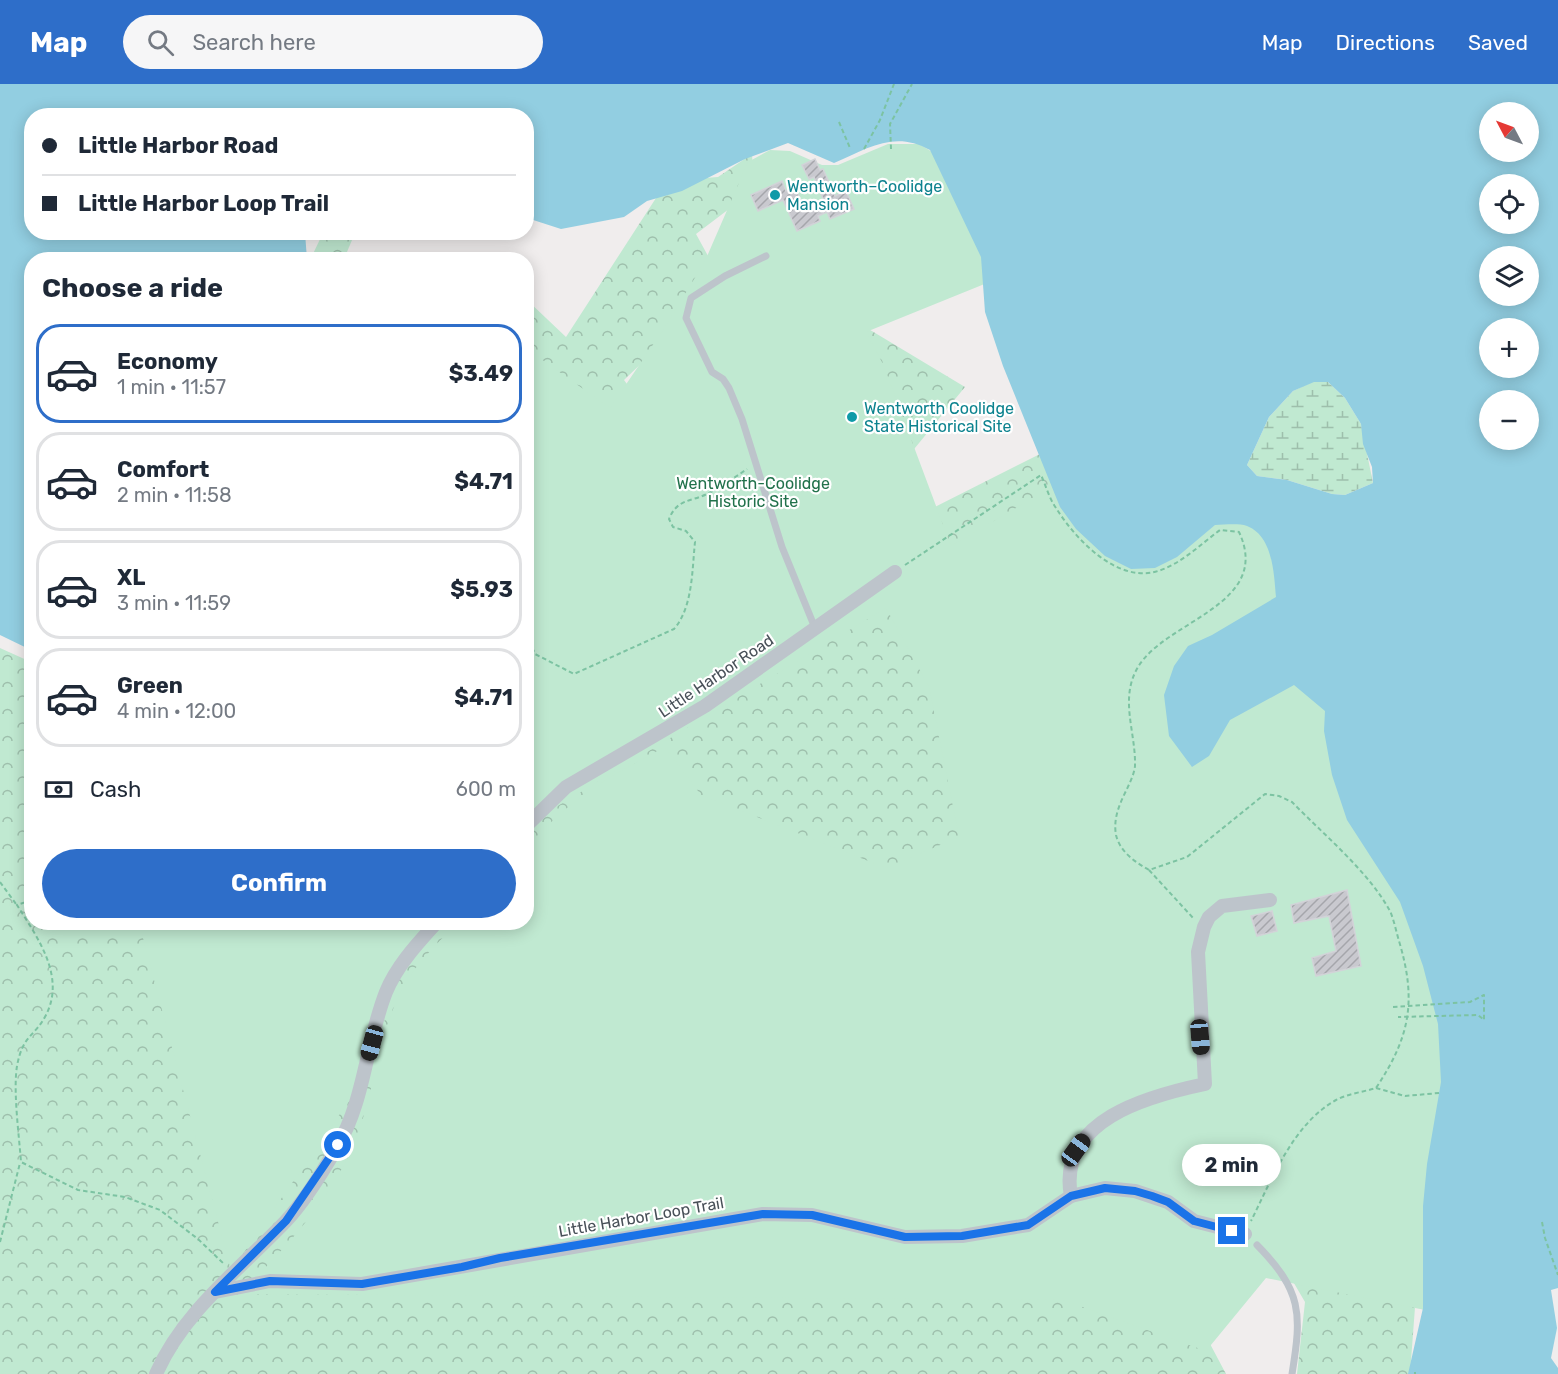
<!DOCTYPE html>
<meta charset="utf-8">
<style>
:root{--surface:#fff;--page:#f6f6f7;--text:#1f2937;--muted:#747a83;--line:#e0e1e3;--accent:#2e6ec9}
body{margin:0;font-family:Rubik,sans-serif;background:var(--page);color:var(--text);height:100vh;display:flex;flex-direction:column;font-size:22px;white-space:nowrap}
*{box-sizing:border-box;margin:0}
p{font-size:20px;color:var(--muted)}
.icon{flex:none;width:33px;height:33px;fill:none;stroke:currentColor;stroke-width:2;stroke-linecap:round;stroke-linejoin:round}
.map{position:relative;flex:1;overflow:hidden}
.details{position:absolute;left:24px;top:168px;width:510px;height:678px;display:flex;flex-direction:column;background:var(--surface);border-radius:24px;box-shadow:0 3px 15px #0003}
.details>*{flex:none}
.guide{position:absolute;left:24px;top:24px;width:510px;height:132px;border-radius:24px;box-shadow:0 3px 15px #0003;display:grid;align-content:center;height:132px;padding:0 18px;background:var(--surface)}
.needle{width:39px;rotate:311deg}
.fabs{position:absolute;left:1479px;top:18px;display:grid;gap:12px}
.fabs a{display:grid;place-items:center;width:60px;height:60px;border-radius:50%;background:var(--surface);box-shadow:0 3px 15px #0003;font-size:30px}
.end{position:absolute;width:27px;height:27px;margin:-14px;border:8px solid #1a73e8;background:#fff;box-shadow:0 0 0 3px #fff}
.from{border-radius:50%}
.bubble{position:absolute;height:42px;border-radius:21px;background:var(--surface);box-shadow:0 3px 15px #0003;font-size:20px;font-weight:700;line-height:42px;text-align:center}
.car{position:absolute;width:18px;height:36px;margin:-18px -9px;border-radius:8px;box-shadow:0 0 4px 2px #0007;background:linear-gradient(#222 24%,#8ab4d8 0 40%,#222 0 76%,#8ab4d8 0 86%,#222 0)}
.guide b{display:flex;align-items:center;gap:21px;height:57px;font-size:22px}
.guide b+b{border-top:2px solid var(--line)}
.guide i{width:15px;height:15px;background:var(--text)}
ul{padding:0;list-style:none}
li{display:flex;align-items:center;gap:18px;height:99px;margin:0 12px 9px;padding:0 6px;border:3px solid var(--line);border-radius:24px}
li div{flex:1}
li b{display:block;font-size:22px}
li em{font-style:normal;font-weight:700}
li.on{border-color:var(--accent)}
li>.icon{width:54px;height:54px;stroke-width:1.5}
h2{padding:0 18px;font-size:27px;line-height:72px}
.pay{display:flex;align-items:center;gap:15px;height:66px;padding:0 18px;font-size:22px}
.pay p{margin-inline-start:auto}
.button{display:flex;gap:12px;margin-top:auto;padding:12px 18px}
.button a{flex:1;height:69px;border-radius:36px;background:var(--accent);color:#fff;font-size:24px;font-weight:700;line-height:69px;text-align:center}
header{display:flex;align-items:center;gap:36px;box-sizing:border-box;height:84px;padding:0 30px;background:var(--accent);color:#fff}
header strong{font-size:28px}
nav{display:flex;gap:33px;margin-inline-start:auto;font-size:21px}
.search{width:420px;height:54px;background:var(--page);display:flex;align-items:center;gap:15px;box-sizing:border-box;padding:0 21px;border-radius:33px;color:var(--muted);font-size:22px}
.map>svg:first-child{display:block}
</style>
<header>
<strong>Map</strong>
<div class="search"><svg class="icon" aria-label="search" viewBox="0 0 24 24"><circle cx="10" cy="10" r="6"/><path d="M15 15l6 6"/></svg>Search here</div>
<nav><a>Map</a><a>Directions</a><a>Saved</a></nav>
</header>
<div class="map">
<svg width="1558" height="1290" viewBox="0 0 1558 1290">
<defs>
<pattern id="forest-crowns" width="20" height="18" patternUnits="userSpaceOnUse" patternTransform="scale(1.5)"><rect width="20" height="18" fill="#c0e9d1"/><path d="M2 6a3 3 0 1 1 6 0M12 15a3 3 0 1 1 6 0" fill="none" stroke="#9ebfac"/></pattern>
<pattern id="wetland-marsh" width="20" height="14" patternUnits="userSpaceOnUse" patternTransform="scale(1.5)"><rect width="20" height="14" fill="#c0e9d1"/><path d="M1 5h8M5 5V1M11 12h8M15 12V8" fill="none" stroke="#9ebfac"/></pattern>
<pattern id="building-hatch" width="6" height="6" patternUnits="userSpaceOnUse" patternTransform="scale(1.5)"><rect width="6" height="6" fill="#c9c9cf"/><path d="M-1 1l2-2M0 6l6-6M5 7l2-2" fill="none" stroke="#a5a6ab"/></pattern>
</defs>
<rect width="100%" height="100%" fill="#f0eded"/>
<g fill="url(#forest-crowns)">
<path d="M 752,70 L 754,106 L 696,150 L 753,254 L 674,248 L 624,296 L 654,336 L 822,217 L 965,303 L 901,381 L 915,433 L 1042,369 L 1060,418 L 1181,1205 L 1226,1290 L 0,1290 L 0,564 L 31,578 L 32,838 L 526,838 L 527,216 L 566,253 L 667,97 L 718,93 Z"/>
<path d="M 323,149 L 355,149 L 344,175 L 310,176 Z"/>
<path d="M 1264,1148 L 1416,1210 L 1410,1290 L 1297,1290 L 1305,1218 Z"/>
</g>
<path fill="url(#wetland-marsh)" d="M 1314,297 L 1328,298 L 1345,314 L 1361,340 L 1373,399 L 1345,411 L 1332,410 L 1287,396 L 1257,392 L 1247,381 L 1269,333 L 1293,307 Z"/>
<g fill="#c0e9d1">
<path d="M 888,60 L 919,60 L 934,69 L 985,175 L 987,199 L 866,248 L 883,280 L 951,462 L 1074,390 L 1252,412 L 1319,603 L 1449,914 L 1430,1227 L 1266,1194 L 1206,1267 L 1063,1216 L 239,1210 C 282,1168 325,1122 351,1067 C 374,1016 377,953 402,905 C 415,880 438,859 457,839 L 526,838 L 527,763 C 570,715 608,693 665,663 L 701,711 L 886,784 L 959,753 L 929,603 L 886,524 L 556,723 L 527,749 L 527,265 L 610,324 L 667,240 L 705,177 L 748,78 L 770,66 L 790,67 L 822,81 L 838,81 Z"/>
<path d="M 139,839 L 430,839 L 395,886 L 376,978 L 231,1187 Z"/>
</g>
<path fill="#92cee1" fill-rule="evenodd" d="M 0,0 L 1558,0 L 1558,1204 L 1551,1206 L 1557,1244 L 1551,1274 L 1558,1284 L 1558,1290 L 1408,1290 L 1423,1224 L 1423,1122 L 1427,1080 L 1441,998 L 1438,940 L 1423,882 L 1400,818 L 1347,736 L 1332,691 L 1324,647 L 1325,627 L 1294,601 L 1230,636 L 1209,672 L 1192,683 L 1169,652 L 1164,611 L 1174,582 L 1188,562 L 1212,551 L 1276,513 C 1274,490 1273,452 1247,442 C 1238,439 1224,441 1215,441 L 1177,473 L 1155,484 L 1131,485 L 1105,472 L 1076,445 L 1060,423 L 1003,282 L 985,228 L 981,173 L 930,66 C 895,46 868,64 834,79 L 788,59 L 745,75 L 682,107 L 647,117 L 624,133 L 561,145 L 527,134 L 526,32 L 32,32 L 32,148 L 305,149 L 307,175 L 32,176 L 31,566 L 0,551 ZM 1490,28 L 1528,28 L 1528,68 L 1490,68 ZM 1490,100 L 1528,100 L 1528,140 L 1490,140 ZM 1490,172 L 1528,172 L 1528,212 L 1490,212 ZM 1490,244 L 1528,244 L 1528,284 L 1490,284 ZM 1314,298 L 1328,298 L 1345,314 L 1361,340 L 1363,360 L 1372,383 L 1373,399 L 1345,411 L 1332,410 L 1287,396 L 1257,392 L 1247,381 L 1269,333 L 1293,307 ZM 1490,316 L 1528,316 L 1528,356 L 1490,356 Z"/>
<g fill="url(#building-hatch)" stroke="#d2d3d8" stroke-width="1.5">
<path d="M 815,75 L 820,86 L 823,85 L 835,112 L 846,107 L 854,125 L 830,135 L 827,128 L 818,132 L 820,137 L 797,147 L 783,116 L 758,127 L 751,111 L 782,97 L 786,107 L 795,103 L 805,126 L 824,117 L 814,93 L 809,95 L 802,81 Z"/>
<path d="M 1347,806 L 1361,882 L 1316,892 L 1312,874 L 1336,867 L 1329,832 L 1294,839 L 1291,821 Z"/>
<path d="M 1272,827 L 1277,847 L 1257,852 L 1251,832 Z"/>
</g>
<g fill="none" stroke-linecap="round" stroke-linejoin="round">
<g stroke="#7cc3a2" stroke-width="2" stroke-dasharray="4.5 3" stroke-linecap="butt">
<path d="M 839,38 L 850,64"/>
<path d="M 864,65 L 880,36 L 894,0"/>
<path d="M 891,65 L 890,40 L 912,0"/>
<path d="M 905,481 L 1041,391 C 1046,402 1049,414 1056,424 C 1076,456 1118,500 1158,487 C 1181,480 1201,460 1220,446 L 1239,448 C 1273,521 1166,536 1138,583 C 1119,615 1136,648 1135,682 C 1133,702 1111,723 1116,751 C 1120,768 1135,778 1149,786 L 1187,773 L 1265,710 L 1279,712 L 1292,718 C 1323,750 1368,787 1390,827 C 1394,836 1396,847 1399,857 C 1417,917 1410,953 1376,1004 C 1363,1008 1347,1010 1336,1016 C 1293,1040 1272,1095 1251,1137"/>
<path d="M 526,550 L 535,570 L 574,590 L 674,545 C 693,523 692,486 695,458 L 686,447 L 673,443 L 669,435 C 677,415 690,418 707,410 C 721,403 734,394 747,385"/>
<path d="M 1149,786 L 1194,835"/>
<path d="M 0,798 L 16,820"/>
<path d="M 32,816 L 17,821 C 37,853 66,892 46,931 C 34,954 23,950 17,982 C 13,1007 19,1051 21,1078 L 78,1106 L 125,1113 L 160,1126 L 198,1155 L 224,1180"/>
<path d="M 1393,923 L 1470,918 L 1484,911 L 1484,936 L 1478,931 L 1398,933"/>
<path d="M 1376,1004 L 1405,1012 L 1439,1009"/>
<path d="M 1542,1138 L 1545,1154 L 1558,1191"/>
<path d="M 0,1158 L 20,1079"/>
<path d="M 1415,1288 L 1415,1290"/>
</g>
<g stroke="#bdc4cb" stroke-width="7">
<path d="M 766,172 L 725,192 L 691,214 L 686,234 L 712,288 L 723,295 L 729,304 L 742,335 L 782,463 L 815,544"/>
<path d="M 1257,1161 C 1302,1207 1302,1229 1292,1290"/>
</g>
<g stroke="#bdc4cb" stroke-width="14">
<path d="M 526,742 L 566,703 L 705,622 L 895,488"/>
<path d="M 1071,1112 C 1057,1036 1148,1012 1205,1000 L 1198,868 L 1204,843 L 1209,833 L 1222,822 L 1270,816"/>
<path d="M 215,1208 L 270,1197 L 362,1200 L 763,1130 L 812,1131 L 905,1153 L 962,1152 L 1028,1141 L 1071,1112 L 1105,1104 L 1135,1107 L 1168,1118 L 1194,1137 L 1245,1150"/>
<path d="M 156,1290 C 183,1228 239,1186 285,1138 C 305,1117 322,1089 337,1063 C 365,1016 366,958 386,908 C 397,881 418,859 437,838"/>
</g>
</g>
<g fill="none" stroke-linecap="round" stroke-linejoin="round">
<path stroke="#1a73e8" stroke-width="8" d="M 338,1061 L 286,1137 L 215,1208 L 270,1197 L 362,1200 L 462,1183 L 500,1174 L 763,1130 L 812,1131 L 905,1153 L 962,1152 L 1028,1141 L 1071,1112 L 1105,1104 L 1135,1107 L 1152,1112 L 1168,1118 L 1194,1137 L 1232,1147"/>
</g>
<g fill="#0f9aa8" stroke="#fff" stroke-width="2">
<circle cx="775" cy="111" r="6"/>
<circle cx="852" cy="333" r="6"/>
</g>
<g text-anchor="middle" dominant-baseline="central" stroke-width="4.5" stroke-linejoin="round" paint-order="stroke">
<g font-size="16" fill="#0d838f" stroke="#fff" text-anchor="start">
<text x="787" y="102">Wentworth–Coolidge<tspan x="787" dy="18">Mansion</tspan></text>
<text x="864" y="324">Wentworth Coolidge<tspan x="864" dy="18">State Historical Site</tspan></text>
</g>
<g font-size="16" fill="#21714b" stroke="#fff">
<text x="753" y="399">Wentworth-Coolidge<tspan x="753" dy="18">Historic Site</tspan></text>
</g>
<g font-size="16" fill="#485058" stroke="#fff">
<text transform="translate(716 592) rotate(-34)">Little Harbor Road</text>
<text transform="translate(641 1133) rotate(-10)">Little Harbor Loop Trail</text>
</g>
</g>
</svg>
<div class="fabs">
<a><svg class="needle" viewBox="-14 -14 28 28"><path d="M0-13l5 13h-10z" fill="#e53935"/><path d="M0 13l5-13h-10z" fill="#747a83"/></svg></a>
<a><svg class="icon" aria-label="locate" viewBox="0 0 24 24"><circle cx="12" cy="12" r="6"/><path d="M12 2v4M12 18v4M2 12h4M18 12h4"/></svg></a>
<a><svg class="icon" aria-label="layers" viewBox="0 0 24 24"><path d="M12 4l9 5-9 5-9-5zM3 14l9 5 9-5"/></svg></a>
<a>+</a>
<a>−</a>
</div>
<i class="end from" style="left:338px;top:1061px"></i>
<i class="end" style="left:1232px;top:1147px"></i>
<div class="bubble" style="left:1182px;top:1060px;width:99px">2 min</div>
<i class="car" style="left:1200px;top:953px;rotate:175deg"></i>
<i class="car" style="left:372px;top:959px;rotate:195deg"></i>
<i class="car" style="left:1076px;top:1066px;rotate:36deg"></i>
<div class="guide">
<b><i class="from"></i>Little Harbor Road</b>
<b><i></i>Little Harbor Loop Trail</b>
</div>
<section class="details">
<h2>Choose a ride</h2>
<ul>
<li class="on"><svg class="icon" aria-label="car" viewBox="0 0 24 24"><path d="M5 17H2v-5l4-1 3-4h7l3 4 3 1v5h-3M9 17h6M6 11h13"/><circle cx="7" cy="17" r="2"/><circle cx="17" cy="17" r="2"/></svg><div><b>Economy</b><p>1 min · 11:57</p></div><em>$3.49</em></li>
<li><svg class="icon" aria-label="car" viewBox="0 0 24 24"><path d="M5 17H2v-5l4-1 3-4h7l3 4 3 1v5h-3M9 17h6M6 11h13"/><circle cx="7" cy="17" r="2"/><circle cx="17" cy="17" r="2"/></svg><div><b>Comfort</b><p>2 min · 11:58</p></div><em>$4.71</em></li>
<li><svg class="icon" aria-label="car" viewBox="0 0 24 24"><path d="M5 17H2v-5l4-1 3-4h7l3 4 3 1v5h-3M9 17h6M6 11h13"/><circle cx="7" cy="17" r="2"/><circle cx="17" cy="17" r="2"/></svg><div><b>XL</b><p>3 min · 11:59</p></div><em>$5.93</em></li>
<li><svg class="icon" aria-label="car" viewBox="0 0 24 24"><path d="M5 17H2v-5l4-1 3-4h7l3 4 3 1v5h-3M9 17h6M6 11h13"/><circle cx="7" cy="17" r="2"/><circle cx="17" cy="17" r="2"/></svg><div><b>Green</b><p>4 min · 12:00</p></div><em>$4.71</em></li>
</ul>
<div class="pay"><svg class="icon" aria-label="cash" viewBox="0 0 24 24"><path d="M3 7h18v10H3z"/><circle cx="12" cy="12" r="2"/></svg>Cash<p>600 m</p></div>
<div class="button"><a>Confirm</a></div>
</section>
</div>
